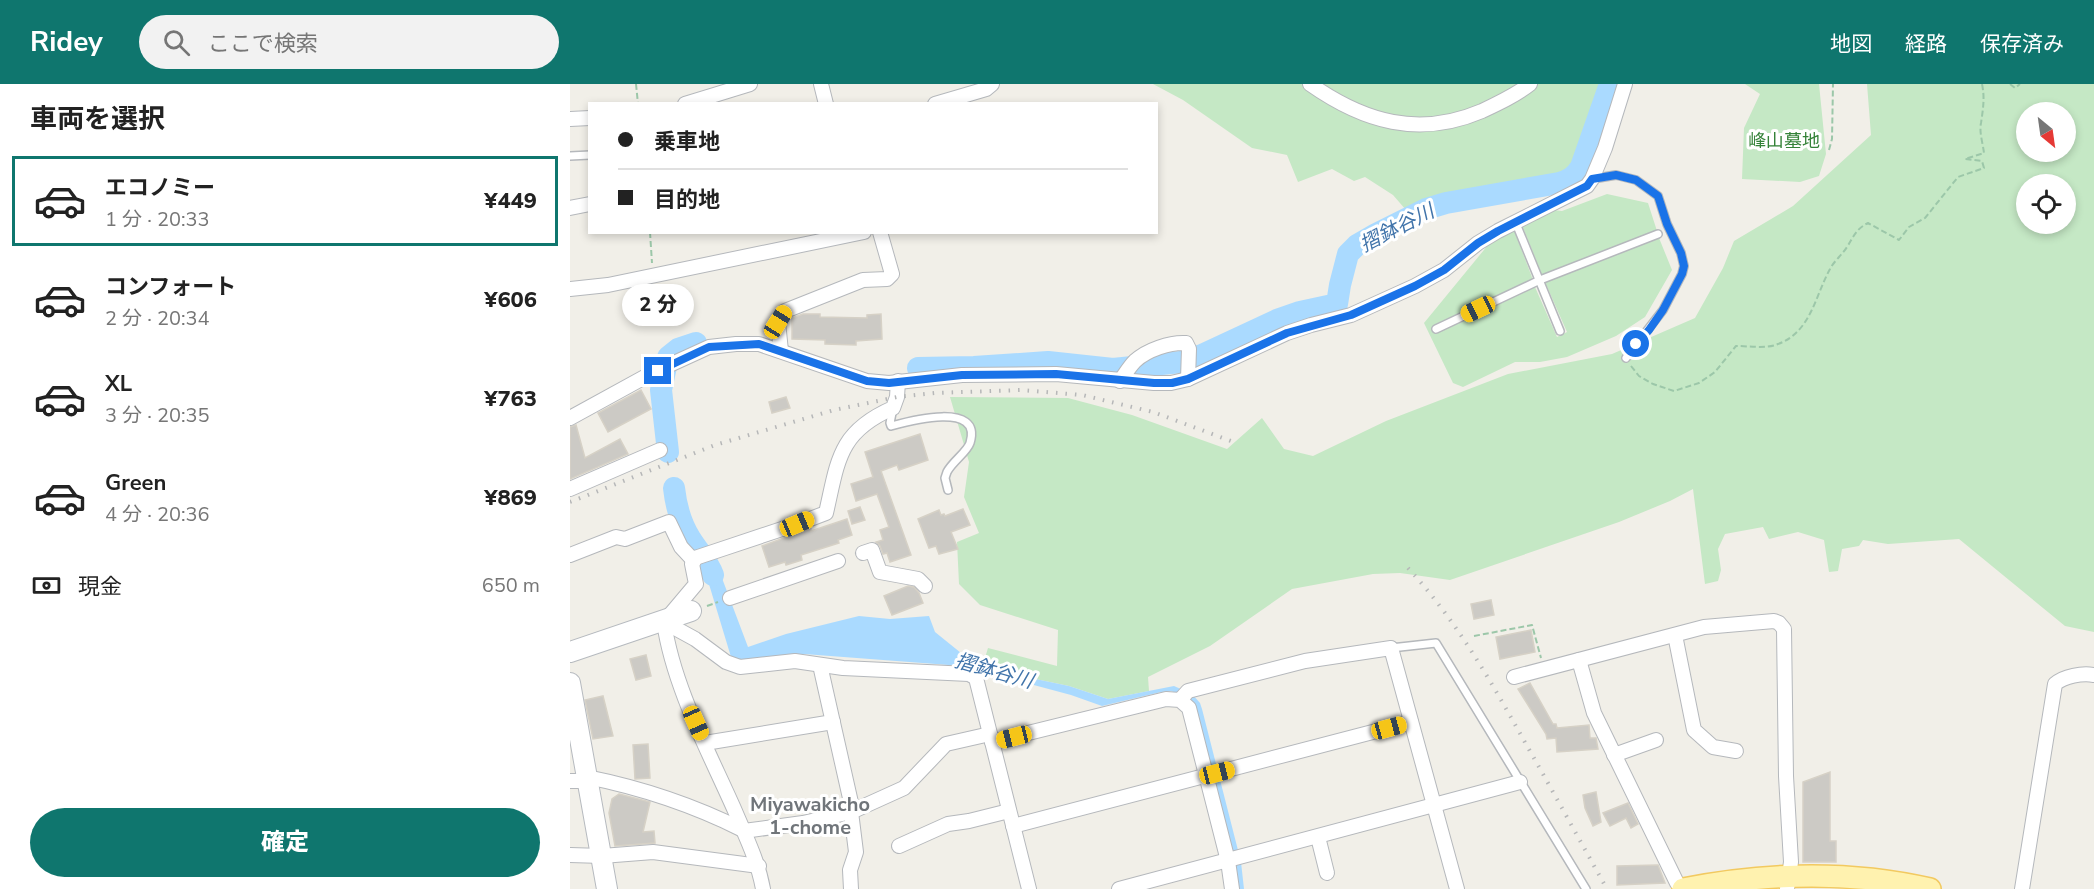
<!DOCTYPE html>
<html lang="ja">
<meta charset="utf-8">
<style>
:root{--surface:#fff;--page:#f2f2f2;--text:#222;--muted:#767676;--line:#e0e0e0;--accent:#0f766e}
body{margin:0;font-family:"Nunito Sans","Noto Sans JP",sans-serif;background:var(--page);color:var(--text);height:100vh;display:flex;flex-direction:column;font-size:22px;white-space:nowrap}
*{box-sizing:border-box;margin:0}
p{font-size:20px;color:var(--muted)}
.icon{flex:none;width:33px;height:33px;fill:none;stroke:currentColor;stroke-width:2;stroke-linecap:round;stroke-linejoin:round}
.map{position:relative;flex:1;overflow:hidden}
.sheet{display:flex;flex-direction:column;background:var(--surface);width:570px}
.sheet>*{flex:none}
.banner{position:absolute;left:18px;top:18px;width:570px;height:132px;border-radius:0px;box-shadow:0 3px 9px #0003;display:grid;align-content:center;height:132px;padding:0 30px;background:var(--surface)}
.needle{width:39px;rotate:151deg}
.controls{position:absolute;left:1446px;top:18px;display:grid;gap:12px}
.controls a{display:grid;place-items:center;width:60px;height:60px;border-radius:50%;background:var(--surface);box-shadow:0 3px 9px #0003;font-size:30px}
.end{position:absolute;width:27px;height:27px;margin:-14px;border:8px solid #1a73e8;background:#fff;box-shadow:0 0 0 3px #fff}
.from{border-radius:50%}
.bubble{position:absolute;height:42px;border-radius:21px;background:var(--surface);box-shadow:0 3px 9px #0003;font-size:20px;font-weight:800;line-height:42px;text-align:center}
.car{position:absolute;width:18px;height:36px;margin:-18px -9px;border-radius:8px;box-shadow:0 0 4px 2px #0007;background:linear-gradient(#f5c518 24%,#345 0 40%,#f5c518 0 76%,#345 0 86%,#f5c518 0)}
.banner b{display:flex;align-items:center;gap:21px;height:57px;font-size:22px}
.banner b+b{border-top:2px solid var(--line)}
.banner i{width:15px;height:15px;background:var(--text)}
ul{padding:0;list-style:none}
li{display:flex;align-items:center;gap:18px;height:90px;margin:0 12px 9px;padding:0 18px;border:3px solid transparent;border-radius:0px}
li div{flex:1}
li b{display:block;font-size:22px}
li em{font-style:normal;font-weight:800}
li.active{border-color:var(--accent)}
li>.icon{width:54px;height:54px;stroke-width:1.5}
h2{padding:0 30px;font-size:27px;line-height:72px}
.pay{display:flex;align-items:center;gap:15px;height:66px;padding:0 30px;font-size:22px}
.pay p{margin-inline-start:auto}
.primary-button{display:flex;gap:12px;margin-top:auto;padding:12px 30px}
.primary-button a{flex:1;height:69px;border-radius:36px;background:var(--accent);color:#fff;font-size:24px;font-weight:800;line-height:69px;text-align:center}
header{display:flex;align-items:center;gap:36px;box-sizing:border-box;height:84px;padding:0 30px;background:var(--accent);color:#fff}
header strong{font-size:28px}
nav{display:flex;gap:33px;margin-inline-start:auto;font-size:21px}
.search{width:420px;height:54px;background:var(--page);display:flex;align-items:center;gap:15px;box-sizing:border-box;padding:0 21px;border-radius:33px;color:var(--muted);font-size:22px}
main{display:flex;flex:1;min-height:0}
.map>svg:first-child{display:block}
</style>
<header>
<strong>Ridey</strong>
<div class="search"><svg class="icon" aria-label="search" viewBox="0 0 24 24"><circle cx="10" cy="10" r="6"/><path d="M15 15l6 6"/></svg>ここで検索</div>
<nav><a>地図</a><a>経路</a><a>保存済み</a></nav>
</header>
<main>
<section class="sheet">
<h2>車両を選択</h2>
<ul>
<li class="active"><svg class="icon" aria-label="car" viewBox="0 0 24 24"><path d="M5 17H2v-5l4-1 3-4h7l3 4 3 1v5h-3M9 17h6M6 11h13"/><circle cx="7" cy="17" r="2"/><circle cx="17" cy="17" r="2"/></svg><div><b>エコノミー</b><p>1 分 · 20:33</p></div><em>¥449</em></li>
<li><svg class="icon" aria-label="car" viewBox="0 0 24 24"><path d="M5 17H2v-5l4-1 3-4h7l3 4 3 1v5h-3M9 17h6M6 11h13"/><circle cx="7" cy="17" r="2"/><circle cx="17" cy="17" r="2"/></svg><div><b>コンフォート</b><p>2 分 · 20:34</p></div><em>¥606</em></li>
<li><svg class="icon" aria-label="car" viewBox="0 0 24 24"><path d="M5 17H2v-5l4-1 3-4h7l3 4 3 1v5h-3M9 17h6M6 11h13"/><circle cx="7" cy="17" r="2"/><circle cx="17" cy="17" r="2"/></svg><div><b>XL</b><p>3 分 · 20:35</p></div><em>¥763</em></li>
<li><svg class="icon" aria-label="car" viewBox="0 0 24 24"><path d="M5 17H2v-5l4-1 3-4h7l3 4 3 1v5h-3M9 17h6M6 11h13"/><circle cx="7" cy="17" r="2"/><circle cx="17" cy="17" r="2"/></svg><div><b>Green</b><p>4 分 · 20:36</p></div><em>¥869</em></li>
</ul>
<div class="pay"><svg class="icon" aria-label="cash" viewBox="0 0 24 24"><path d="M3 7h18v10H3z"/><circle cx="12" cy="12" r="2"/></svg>現金<p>650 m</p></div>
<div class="primary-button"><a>確定</a></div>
</section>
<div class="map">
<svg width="1524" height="805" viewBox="0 0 1524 805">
<rect width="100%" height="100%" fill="#f1efe8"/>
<g fill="#c5e8c5" fill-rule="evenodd">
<path d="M 583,0 L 1043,0 C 1033,36 1028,78 997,102 L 869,126 L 836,126 L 823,111 L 795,93 L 784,97 L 762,85 L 728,98 L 717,71 L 682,64 L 613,16 Z"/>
<path d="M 1175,0 L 1249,0 L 1256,70 L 1249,92 L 1230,98 L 1172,95 L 1174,44 L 1190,10 Z"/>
<path d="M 1297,0 L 1524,0 L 1524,548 L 1495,542 L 1389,455 L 1318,460 L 1293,456 L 1289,462 L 1272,465 L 1268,487 L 1259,488 L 1254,456 L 1228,448 L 1199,455 L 1193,443 L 1155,450 L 1148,465 L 1151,486 L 1148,497 L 1135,500 L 1123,405 L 1100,417 L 1049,438 L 880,496 L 830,489 L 803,490 L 722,505 L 640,562 L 578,593 L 579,607 L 538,615 L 499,602 L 456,593 L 414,577 L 418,564 L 487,582 L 488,546 L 410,521 L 389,500 L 387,458 L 409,449 L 394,413 L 399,378 L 380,313 L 498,314 L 562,331 L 657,365 L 692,334 L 714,365 L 743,372 L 816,337 L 938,290 L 1042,270 L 1125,234 L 1153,184 L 1164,157 L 1223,122 L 1301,51 ZM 1456,28 L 1496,28 L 1496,68 L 1456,68 ZM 1456,100 L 1496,100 L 1496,140 L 1456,140 Z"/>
<path d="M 1037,110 L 1078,119 L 1087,147 L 972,191 L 952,141 L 983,126 L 992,127 Z"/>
<path d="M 944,146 L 963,196 L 863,242 L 866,248 L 965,203 L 987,253 L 997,248 L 975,198 L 1089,154 L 1102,186 L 1075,233 L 1046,252 L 997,273 L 970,278 L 945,278 L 893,303 L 883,299 L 854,239 L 918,161 Z"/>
</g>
<path fill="#aadaff" d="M 144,473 L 178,563 L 216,550 L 289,532 L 320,535 L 359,532 L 365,548 L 391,569 L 456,593 L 499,602 L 538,615 L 604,602 L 622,610 L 630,619 L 632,625 L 671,778 L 674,805 L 668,805 L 609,610 L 601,607 L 591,608 L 532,622 L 501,611 L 392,582 L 234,570 L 169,576 L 161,573 L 132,477 Z"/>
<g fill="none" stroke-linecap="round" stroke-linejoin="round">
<g stroke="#aadaff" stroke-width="22">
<path d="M 348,284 L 404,283 L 478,278 L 543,285 L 611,278 L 632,271 L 707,236 L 730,228 L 767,220 L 770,201 L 778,170 L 787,161 L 806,150 L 856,125 L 876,119 L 989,99 C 1000,96 1005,92 1011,83 L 1040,0"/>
<path d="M 98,368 L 91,306 L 98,273 L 108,265 L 126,259"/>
<path d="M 104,404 C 106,422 110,438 120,454 C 128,467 138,477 143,491"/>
</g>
</g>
<g fill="#cccac5" stroke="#d6d1c6" stroke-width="1.5">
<path d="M 233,230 L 250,230 L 250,233 L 297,234 L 297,231 L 311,230 L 312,255 L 286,257 L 286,261 L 255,260 L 255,256 L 222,255 L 222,234 Z"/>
<path d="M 71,306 L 81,325 L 38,348 L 28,329 Z"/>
<path d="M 216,313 L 220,324 L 202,329 L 199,318 Z"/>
<path d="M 6,341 L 15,374 L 50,355 L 58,370 L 0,395 L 0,343 Z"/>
<path d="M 350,350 L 358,376 L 329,386 L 327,381 L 311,387 L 341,471 L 320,478 L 317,469 L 313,470 L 310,462 L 306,458 L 313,456 L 310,446 L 319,443 L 307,410 L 286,417 L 281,400 L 303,393 L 295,368 Z"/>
<path d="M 290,423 L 295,436 L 282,440 L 278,427 Z"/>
<path d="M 393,425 L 400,441 L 381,448 L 388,465 L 369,470 L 366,462 L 359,464 L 348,435 L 369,426 L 371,431 L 374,430 L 375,432 Z"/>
<path d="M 277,435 L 282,451 L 268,456 L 269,459 L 231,471 L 232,476 L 216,481 L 215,478 L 199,483 L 192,462 L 241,444 L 241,447 Z"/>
<path d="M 338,502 L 344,503 L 349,509 L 353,519 L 322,531 L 314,512 Z"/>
<path d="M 921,516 L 924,531 L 904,535 L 901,520 Z"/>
<path d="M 961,546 L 965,568 L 930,575 L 926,553 Z"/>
<path d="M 76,571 L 81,592 L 66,596 L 60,575 Z"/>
<path d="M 960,599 L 983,640 L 986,640 L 987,644 L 1019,641 L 1020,654 L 1026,654 L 1028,665 L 987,668 L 986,654 L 977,655 L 976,650 L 948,605 Z"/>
<path d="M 33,612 L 43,652 L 23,655 L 15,616 Z"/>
<path d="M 78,660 L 80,694 L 65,695 L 63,661 Z"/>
<path d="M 1260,688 L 1260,757 L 1266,757 L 1266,778 L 1233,778 L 1233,698 Z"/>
<path d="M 1026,708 L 1031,738 L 1023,742 L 1015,724 L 1013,711 Z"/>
<path d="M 49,710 L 80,718 L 73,748 L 84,747 L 85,759 L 45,762 L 39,729 L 42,715 Z"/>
<path d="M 1058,719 L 1068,740 L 1061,744 L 1056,734 L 1040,742 L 1033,729 Z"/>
<path d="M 1088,781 L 1095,799 L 1047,801 L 1047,782 Z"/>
</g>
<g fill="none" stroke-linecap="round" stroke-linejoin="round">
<defs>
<g id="lane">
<path d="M 0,72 L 20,71"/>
<path d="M 1022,95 L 1046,91 L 1066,96 L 1088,112 L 1097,140 L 1111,169 L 1114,182 L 1112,190 L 1093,226 L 1056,274"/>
<path d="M 945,137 L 990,247"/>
<path d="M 866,245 L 970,196 L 1088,150"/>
<path d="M 323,324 L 320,339 L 321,342 C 339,337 413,317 400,359 C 397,368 382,378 377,388 L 375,394 L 378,406"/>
<path d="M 821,564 L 866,559 L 1016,805"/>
</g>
<g id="street">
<path d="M 251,0 L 256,20"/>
<path d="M 740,0 C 794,38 849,54 912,27 C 929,19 946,11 960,0"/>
<path d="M 115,20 L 180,0"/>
<path d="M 365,20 L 416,5 L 422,0"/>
<path d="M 0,35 L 20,34"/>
<path d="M 0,124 L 20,120"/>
<path d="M 0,205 L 38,201 L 294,148"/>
<path d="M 211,267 L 208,238 L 215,227 L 293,196 L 317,195 L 322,190 L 310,148"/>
<path d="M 550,297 C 555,290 560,282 565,277 C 577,266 600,258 616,259 L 619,265 L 618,295"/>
<path d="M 0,334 L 82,289 L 139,263 L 166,260 L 189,260 L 297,297 L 319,299 L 392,291 L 486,290 L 584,299 L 601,299 L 618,295 L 717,249 L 741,241 L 781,231 L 845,202 L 874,186 L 908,159 L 928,147 L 1017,102 L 1022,95 L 1035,64 L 1055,0"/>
<path d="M 0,405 L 90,366"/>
<path d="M 293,469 L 302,466 L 310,488 L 348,495 L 355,502"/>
<path d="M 0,471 L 46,453 L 55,455 L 99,438 L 111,463 L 124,477"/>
<path d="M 160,514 L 268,477"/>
<path d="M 94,538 L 125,555 L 156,578 L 170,583 L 225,577 L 273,584 L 399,590 L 406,594 L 459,805"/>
<path d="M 1105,551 L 1124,646 L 1143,663 L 1166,667"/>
<path d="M 1009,576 L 1024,629 L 1107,799"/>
<path d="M 250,581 L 282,723 L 281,728 L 286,768 L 280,786 L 281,805"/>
<path d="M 944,593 L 1134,543 L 1204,537 L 1209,539 L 1214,545 L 1216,692 L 1221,778 L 1217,805"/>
<path d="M 610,616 L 618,607 L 735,577 L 821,564 L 887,805"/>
<path d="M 422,658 L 596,615 L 610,616 L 619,624 L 658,777 L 662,805"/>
<path d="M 135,659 L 263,638"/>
<path d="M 1044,671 L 1086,656"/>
<path d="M 17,693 C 72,704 123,721 173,746"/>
<path d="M 0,697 L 18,697"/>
<path d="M 443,742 L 841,638"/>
<path d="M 174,747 L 233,739 L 281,728 L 334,704 L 376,660 L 420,650"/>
<path d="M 748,753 L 757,789"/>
<path d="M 329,762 L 378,740 L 399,737 L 439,727"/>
<path d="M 0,771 L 32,772 L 83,768 L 189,782"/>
<path d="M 193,805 C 188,777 176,753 165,727 C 139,668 103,602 94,538 L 126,500 L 122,480 L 125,474 L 227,440 L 256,429 C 268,377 268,348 323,324 L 327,313 L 328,297"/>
<path d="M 549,805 L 950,698"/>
<path d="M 1452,805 L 1485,600 C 1494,592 1512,589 1524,591"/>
</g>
<g id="secondary">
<path d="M 0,568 L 121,527"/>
<path d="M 0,599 L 37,805"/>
</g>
<path id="primary" d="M 1113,805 C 1195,789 1278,786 1360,805"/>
</defs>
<use href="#lane" stroke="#b5b8bc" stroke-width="10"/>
<use href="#street" stroke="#b5b8bc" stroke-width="16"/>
<use href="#secondary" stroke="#b6babf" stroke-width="22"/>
<use href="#primary" stroke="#f2c960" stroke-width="24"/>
<g stroke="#9cc7a9" stroke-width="2" stroke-dasharray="6 3" stroke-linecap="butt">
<path d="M 66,0 L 68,20"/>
<path d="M 1440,0 L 1445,4 L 1450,0"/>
<path d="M 1259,66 L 1262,55 L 1263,0"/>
<path d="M 80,148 L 82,179"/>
<path d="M 84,206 L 85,227"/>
<path d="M 1061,282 L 1069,292 L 1083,300 L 1104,307 L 1129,299 L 1145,288 L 1166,262 C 1179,262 1197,265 1208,260 C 1241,248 1245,212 1260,185 C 1264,177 1272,171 1277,163 C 1284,152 1286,145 1298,139 L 1329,156 L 1339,143 L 1355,134 L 1388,93 L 1414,84 L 1412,77 L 1395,75 L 1414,69 C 1413,60 1409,48 1411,39 C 1413,25 1415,14 1412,0"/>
<path d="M 137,522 L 148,518"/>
<path d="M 904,552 L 962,541 L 971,574"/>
</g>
<use href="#lane" stroke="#fff" stroke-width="7"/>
<use href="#street" stroke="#fff" stroke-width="14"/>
<use href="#secondary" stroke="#fff" stroke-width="20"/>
<use href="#primary" stroke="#fff2af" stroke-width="21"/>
<g stroke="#b6b7b8" stroke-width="4" stroke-dasharray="1.5 8" stroke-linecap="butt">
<path d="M 0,418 L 145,361 L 264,326 L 327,313 L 365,309 L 451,306 L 512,311 L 583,328 L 661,357"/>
<path d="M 838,484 C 887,537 922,599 957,662 C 984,709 1010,757 1037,805"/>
</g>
</g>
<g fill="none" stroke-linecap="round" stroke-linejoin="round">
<path stroke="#1a73e8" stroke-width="8" d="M 88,287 L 139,263 L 189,260 L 297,297 L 319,299 L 392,291 L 486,290 L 584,299 L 602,299 L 618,295 L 717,249 L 781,231 L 845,202 L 874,186 L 908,159 L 928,147 L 1017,102 L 1022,95 L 1046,91 L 1066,96 L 1088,112 L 1097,140 L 1111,169 L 1114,182 L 1112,190 L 1093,226 L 1079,246 L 1066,260"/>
</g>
<g text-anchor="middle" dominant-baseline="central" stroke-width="6" stroke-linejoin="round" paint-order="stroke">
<g font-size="18" fill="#348238" stroke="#fff">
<text x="1214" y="57">峰山墓地</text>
</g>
<g font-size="20" font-style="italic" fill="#4174aa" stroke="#fff">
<text transform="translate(827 144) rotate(-27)">摺鉢谷川</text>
<text transform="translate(424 587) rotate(16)">摺鉢谷川</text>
</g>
<g font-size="20" font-weight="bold" fill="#70757a" stroke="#fff">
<text x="240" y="720">Miyawakicho<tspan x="240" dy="23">1-chome</tspan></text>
</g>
</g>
</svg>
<div class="controls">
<a><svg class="needle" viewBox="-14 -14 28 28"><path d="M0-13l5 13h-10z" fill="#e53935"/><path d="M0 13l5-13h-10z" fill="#767676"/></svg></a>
<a><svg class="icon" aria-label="locate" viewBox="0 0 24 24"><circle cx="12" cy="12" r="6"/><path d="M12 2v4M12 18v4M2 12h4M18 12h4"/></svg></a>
</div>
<i class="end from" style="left:1066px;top:260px"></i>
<i class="end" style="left:88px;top:287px"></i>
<div class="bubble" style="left:52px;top:200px;width:72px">2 分</div>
<i class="car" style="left:908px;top:225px;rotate:245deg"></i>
<i class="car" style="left:208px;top:238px;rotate:32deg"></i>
<i class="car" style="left:227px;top:440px;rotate:67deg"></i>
<i class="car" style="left:126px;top:639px;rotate:156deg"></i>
<i class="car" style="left:819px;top:644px;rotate:75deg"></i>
<i class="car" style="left:444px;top:653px;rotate:256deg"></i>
<i class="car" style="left:647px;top:689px;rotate:76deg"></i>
<div class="banner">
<b><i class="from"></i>乗車地</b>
<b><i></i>目的地</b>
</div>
</div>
</main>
